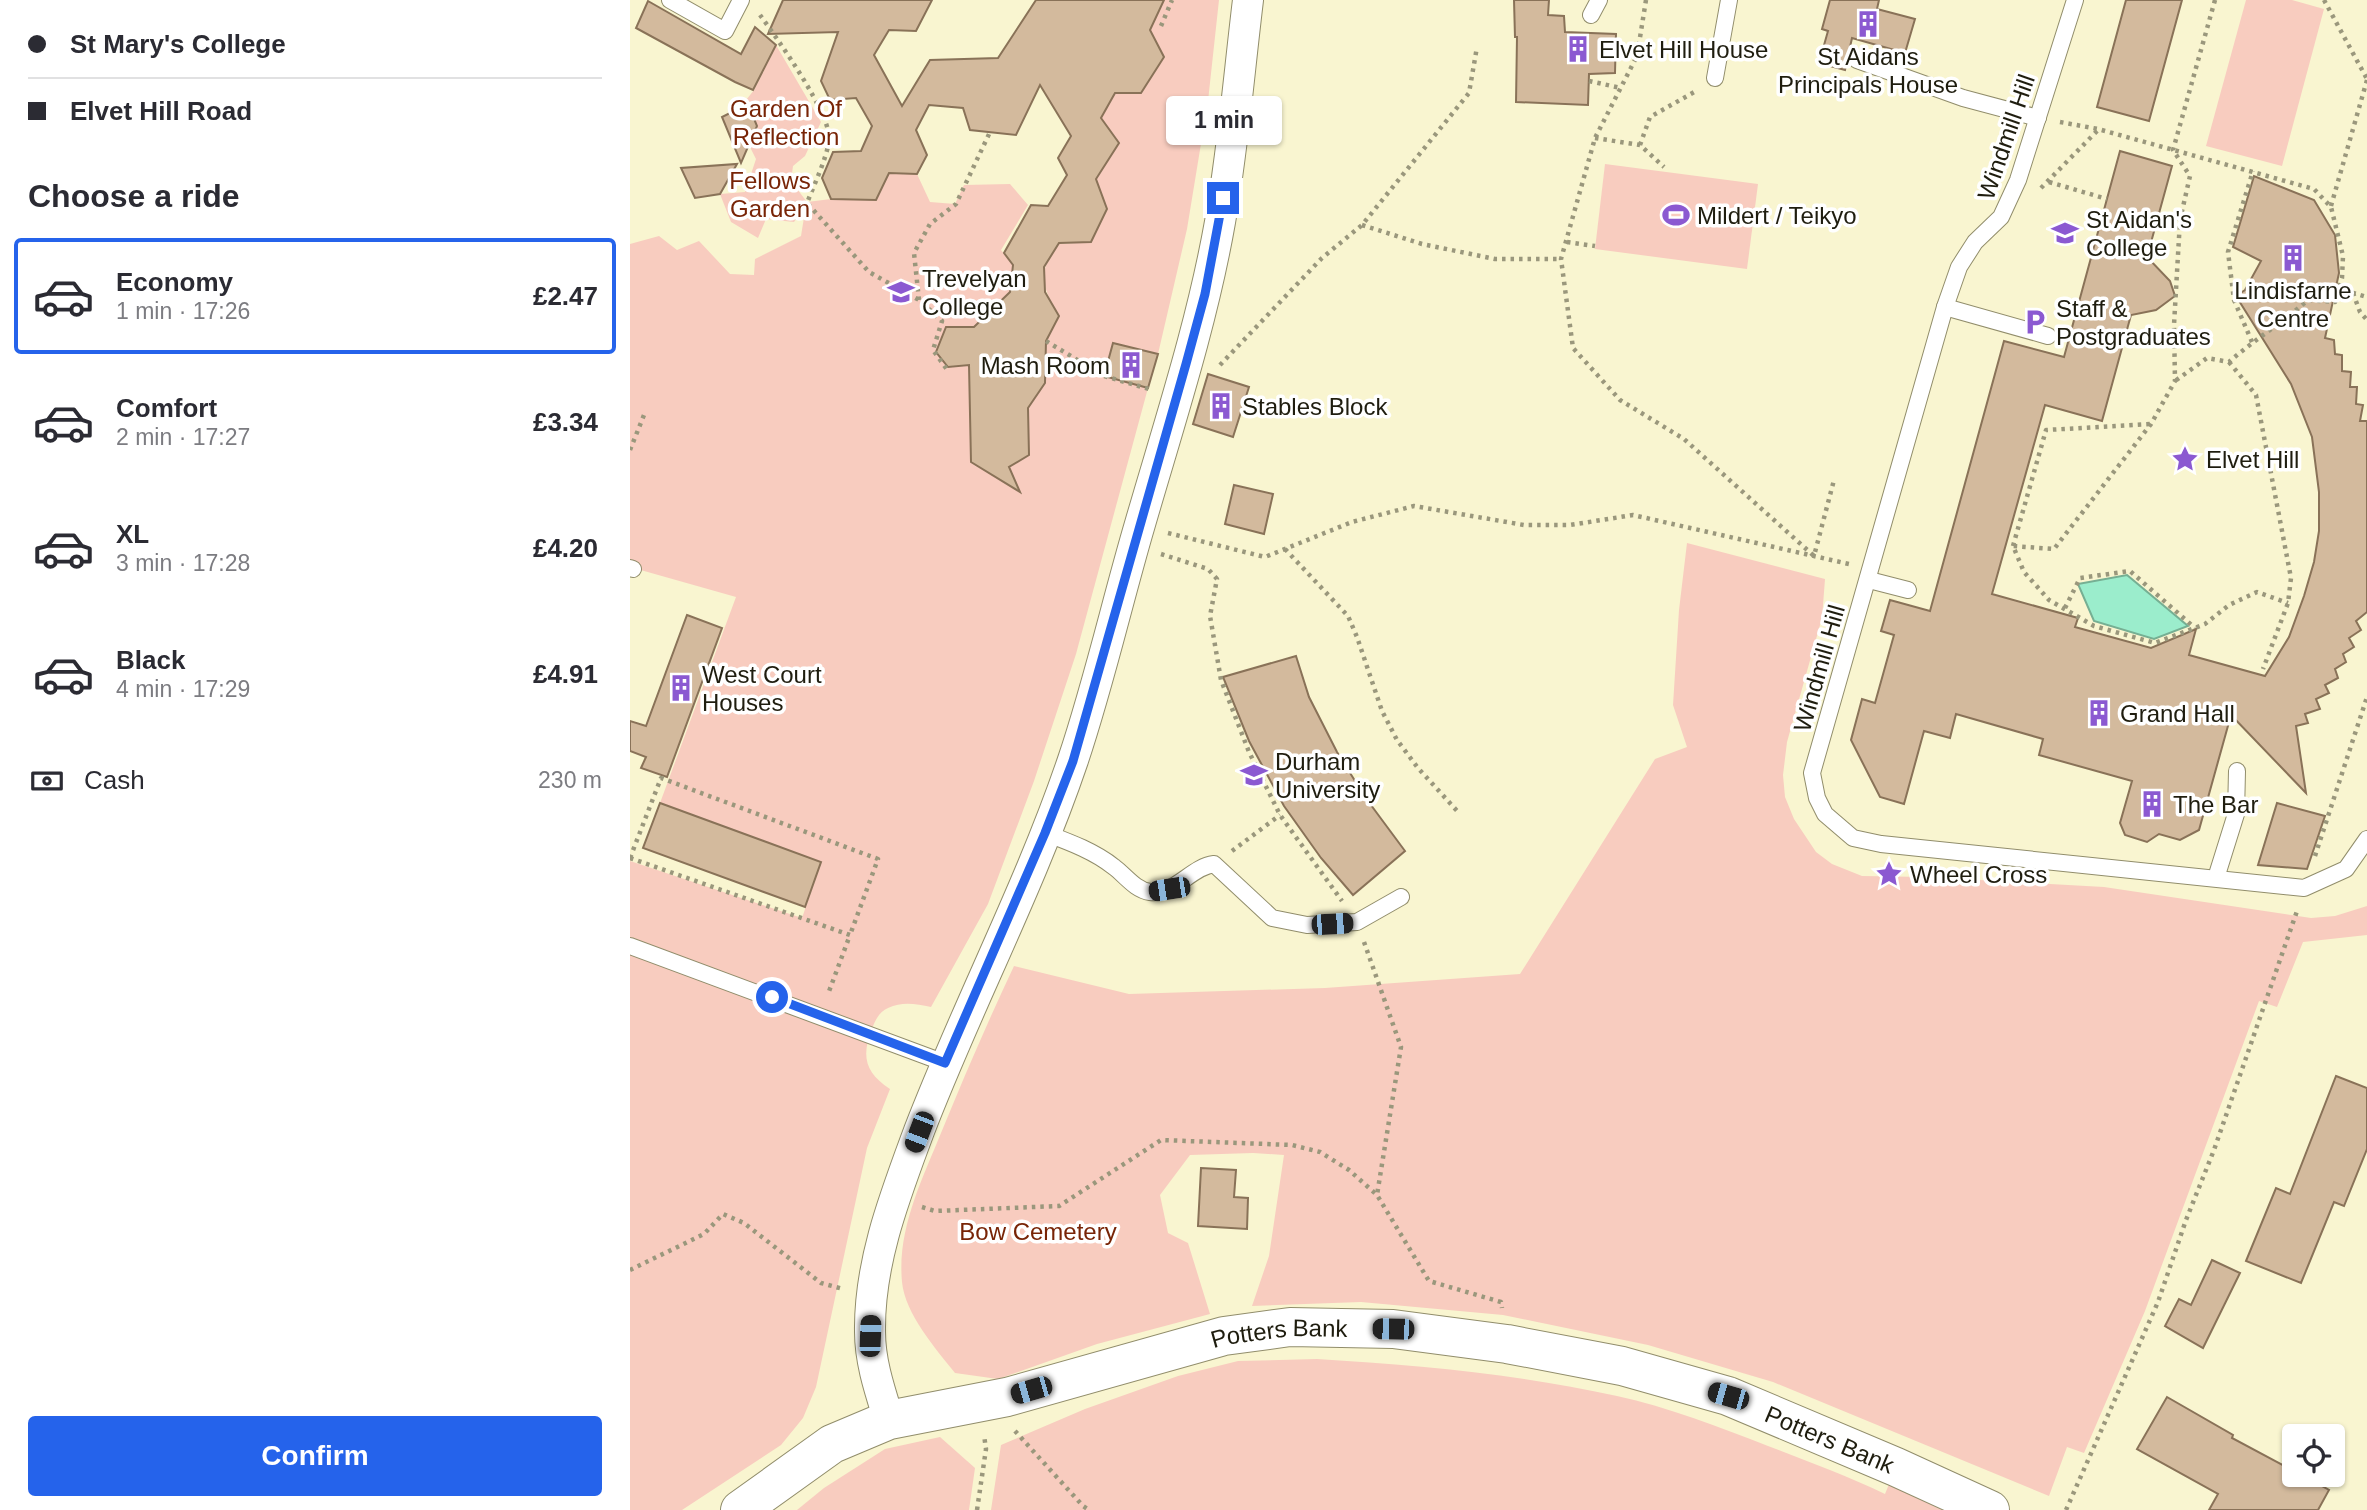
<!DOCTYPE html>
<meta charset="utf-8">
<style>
:root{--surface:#fff;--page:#f2f2f3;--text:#2b2b33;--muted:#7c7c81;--line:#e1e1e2;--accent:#2563eb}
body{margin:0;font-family:Arial,sans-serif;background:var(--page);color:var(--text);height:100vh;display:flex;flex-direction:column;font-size:26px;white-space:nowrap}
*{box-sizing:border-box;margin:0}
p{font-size:23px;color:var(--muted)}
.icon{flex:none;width:38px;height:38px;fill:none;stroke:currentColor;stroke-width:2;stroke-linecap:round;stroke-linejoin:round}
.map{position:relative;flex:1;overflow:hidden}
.details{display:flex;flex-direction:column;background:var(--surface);width:630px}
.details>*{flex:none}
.top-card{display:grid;align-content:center;height:154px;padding:0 28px;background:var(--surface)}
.fabs{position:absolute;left:1652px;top:1424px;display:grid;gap:14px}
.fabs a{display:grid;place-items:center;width:63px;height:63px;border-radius:7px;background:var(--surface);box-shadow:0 2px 5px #0004;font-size:35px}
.end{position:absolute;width:32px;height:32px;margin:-16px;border:9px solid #2563eb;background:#fff;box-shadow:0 0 0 4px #fff}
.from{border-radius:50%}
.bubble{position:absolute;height:49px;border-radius:7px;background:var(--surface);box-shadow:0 2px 5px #0004;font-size:23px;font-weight:700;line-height:49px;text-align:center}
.car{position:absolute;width:21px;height:42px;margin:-21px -10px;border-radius:9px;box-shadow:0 0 5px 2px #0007;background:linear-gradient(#222 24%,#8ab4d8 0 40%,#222 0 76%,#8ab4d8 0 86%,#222 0)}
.top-card b{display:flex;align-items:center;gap:24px;height:66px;font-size:26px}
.top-card b+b{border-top:2px solid var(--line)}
.top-card i{width:18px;height:18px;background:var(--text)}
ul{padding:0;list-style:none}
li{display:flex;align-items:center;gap:21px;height:116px;margin:0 14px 10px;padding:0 14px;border:4px solid transparent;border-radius:7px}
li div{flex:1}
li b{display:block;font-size:26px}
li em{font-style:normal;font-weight:700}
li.active{border-color:var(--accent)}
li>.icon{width:63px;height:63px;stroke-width:1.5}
h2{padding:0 28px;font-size:32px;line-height:84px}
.pay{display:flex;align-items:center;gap:18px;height:77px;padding:0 28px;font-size:26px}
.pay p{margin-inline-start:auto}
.action{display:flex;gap:14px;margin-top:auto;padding:14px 28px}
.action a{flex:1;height:80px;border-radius:7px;background:var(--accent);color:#fff;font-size:28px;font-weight:700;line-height:80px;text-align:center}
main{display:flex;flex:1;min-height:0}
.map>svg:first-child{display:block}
</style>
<main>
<section class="details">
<div class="top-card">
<b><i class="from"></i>St Mary's College</b>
<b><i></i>Elvet Hill Road</b>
</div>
<h2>Choose a ride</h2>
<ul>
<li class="active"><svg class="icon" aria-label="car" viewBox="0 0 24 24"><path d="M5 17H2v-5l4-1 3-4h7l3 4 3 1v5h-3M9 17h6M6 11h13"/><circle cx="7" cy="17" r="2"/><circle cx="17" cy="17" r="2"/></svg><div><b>Economy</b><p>1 min · 17:26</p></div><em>£2.47</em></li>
<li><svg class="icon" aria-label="car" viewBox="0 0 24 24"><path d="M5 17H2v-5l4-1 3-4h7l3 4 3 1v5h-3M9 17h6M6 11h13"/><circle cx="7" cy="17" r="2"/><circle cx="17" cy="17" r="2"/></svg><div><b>Comfort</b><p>2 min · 17:27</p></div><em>£3.34</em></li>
<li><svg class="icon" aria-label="car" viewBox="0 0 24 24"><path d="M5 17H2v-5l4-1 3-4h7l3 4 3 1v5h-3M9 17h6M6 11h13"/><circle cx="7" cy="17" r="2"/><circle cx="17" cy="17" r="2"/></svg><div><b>XL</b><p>3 min · 17:28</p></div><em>£4.20</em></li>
<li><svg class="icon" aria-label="car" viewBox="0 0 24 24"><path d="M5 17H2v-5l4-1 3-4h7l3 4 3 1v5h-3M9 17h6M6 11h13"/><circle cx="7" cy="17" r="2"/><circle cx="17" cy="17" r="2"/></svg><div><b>Black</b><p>4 min · 17:29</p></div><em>£4.91</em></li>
</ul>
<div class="pay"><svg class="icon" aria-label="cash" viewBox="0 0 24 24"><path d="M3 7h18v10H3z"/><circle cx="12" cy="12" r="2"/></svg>Cash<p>230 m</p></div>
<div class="action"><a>Confirm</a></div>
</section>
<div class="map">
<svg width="1737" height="1510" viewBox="0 0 1737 1510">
<rect width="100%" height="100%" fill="#f9f5d0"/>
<g fill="#f8ccbf">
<path d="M 522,0 L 589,0 L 578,101 L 557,229 L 528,354 L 483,343 L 474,375 L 518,388 L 446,654 L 404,781 L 358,904 L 301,1007 C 286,1004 273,1001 258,1008 C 250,1011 245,1020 242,1029 C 231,1056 235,1073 260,1089 L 237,1148 L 186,1387 L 173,1418 L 151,1445 L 52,1510 L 0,1510 L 0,861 L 172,918 L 191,862 L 30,803 L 106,597 L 0,567 L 0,244 L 29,236 L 47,250 L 69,241 L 100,274 L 124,275 L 125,259 L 171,236 L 176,205 L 164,222 L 136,219 L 128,238 L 101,222 L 90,194 L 115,192 L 126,159 L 119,145 L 127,126 L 122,114 L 109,109 L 124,90 L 146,45 L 191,122 L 175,156 L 163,166 L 161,181 L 177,202 L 201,199 L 259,173 L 287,174 L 300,202 L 325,204 L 334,185 L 380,184 L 398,205 L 371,250 L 383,265 L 380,292 L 365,328 L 316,327 L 306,352 L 318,366 L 339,365 L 341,462 L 381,472 L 379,467 L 399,454 L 398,408 L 415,383 L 416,341 L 429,317 C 419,298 407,279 419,259 L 413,245 L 461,242 L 477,210 L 466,179 L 489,143 L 471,118 L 485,93 L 511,92 L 534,57 L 520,30 L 529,11 Z"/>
<path d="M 1616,0 L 1662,0 L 1694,9 L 1652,166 L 1576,146 Z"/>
<path d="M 975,164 L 1128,184 L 1117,269 L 965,249 Z"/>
<path d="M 1057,543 L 1195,579 L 1192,618 L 1157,742 L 1153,775 L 1155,797 L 1164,819 L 1186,852 L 1202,864 L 1232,876 L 1296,877 L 1474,887 L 1681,918 L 1705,916 L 1737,906 L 1737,935 L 1673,942 L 1647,1007 L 1629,1001 L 1515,1311 L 1454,1453 L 1437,1447 L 1419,1496 L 1143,1382 L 1018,1345 L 873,1315 L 731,1302 L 622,1306 L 639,1256 L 654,1155 L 623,1153 L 560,1155 L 530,1195 L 538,1233 L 558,1243 L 580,1314 L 467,1344 L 368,1379 L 325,1373 C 306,1349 275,1314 272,1282 C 267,1229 292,1180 311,1133 C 334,1077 358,1021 384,966 L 499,994 L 695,988 L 890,974 L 1025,759 L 1057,747 L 1043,705 L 1049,610 Z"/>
<path d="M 687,1359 C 787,1365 888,1374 987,1396 C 1038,1407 1089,1427 1138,1446 C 1177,1461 1217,1476 1255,1494 L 1266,1467 L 1360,1510 L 361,1510 L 371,1445 L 455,1409 L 548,1376 L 608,1361 Z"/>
<path d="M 310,1437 L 345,1468 L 339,1510 L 167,1510 L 194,1488 L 255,1449 Z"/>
</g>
<path fill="#9bedcc" stroke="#76af93" stroke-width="2" d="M 1497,575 L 1558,626 L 1524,639 L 1464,621 L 1448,584 Z"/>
<g fill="#d3ba9d" stroke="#897258" stroke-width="2">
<path d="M 153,0 L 302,0 L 286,31 L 259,30 L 244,55 L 272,106 L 300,60 L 368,58 L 406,0 L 534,0 L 520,30 L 534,57 L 511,93 L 485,93 L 471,118 L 489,143 L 466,179 L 477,209 L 461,242 L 429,243 L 414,267 L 415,292 L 429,316 L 416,341 L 415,383 L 398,408 L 399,455 L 379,467 L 390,492 L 341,462 L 339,365 L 318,367 L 306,352 L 316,327 L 344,327 L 380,292 L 383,265 L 374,253 L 401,205 L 418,206 L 437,175 L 428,158 L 441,136 L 410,85 L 386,135 L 340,130 L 333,108 L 299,105 L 286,130 L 297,155 L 287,174 L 259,173 L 246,200 L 201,199 L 192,178 L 203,152 L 231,151 L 242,126 L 226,98 L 200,100 L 191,81 L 208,32 L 138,34 Z"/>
<path d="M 884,0 L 919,0 L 918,15 L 934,16 L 935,32 L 986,34 L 985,73 L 959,74 L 958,105 L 886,102 L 887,37 L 885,37 Z"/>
<path d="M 1200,0 L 1249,0 L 1247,9 L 1285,19 L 1275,53 L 1222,38 L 1215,70 L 1189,63 L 1198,31 L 1192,29 Z"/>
<path d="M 1496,0 L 1552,0 L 1519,121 L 1467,107 Z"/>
<path d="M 18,1 L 111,54 L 125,27 L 146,45 L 123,90 L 105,82 L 6,28 Z"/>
<path d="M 118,104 L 127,126 L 111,163 L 92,117 Z"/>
<path d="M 1490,151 L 1542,166 L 1517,257 L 1540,281 L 1545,296 L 1526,310 L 1501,315 L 1472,421 L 1415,405 L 1362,594 L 1448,618 L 1445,627 L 1521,648 L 1566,629 L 1559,655 L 1635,676 L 1659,637 L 1674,596 L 1684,562 L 1689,531 L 1689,492 L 1682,437 L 1661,384 L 1606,296 L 1615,290 L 1631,261 L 1603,247 L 1624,176 L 1684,200 L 1705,235 L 1709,273 L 1695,338 L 1704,340 L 1705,354 L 1712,355 L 1712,371 L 1721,372 L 1720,387 L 1727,387 L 1726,404 L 1733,405 L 1730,421 L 1737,421 L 1737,612 L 1726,621 L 1731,630 L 1719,638 L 1724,647 L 1713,654 L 1716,662 L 1705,669 L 1708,678 L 1695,685 L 1699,693 L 1686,699 L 1690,709 L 1675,714 L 1678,723 L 1666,726 L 1676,793 L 1601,715 L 1569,830 L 1550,840 L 1529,834 L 1517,842 L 1495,835 L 1490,823 L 1502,781 L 1409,755 L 1413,739 L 1326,714 L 1320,738 L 1294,731 L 1274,804 L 1250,797 L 1221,740 L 1232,699 L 1245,703 L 1264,635 L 1251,631 L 1260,600 L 1300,611 L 1374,341 L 1434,357 Z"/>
<path d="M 107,164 L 90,194 L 65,198 L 51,168 Z"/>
<path d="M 483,343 L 528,354 L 518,388 L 474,376 Z"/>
<path d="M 578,374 L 619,387 L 603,437 L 563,424 Z"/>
<path d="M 604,485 L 643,494 L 634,534 L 595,524 Z"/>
<path d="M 57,615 L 92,628 L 37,777 L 11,768 L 16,757 L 0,751 L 0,721 L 16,726 Z"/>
<path d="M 666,656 L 679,697 L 707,752 L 735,797 L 775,851 L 723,895 L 691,858 L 654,806 L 619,741 L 593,677 Z"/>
<path d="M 30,803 L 191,862 L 175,907 L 13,848 Z"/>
<path d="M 1647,803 L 1695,816 L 1677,869 L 1628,865 Z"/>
<path d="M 1706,1076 L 1737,1088 L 1737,1149 L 1714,1206 L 1704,1202 L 1671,1283 L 1616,1261 L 1646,1188 L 1660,1194 Z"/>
<path d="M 571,1168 L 606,1170 L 604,1197 L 618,1198 L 617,1229 L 568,1226 Z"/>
<path d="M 1582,1260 L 1610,1273 L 1573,1348 L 1535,1326 L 1549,1299 L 1561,1305 Z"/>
<path d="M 1537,1397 L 1603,1435 L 1602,1438 L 1664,1471 L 1664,1475 L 1672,1475 L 1699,1490 L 1688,1510 L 1579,1510 L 1588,1494 L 1507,1449 Z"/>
</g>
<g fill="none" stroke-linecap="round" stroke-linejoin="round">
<defs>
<g id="service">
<path d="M 40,0 L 95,31 L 111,0"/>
<path d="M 1445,0 L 1388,180 L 1371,217 L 1345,242 L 1329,267 L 1315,307 L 1182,773 L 1187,798 L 1195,814 L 1223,838 L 1251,844 L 1674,888 L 1716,869 L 1737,839"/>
<path d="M 961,15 L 969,0"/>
<path d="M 1227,60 L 1333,98 L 1408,118"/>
<path d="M 1085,78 L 1099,0"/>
<path d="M 1315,307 L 1418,336"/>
<path d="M 0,568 L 3,569"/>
<path d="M 1239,580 L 1278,590"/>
<path d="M 415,833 C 439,842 464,851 484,867 C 495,875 505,890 520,892 C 545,895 561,867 584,864 L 642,918 L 677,925 L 727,922 L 771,897"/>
<path d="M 1586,878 L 1606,814 L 1607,771"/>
<path d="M 0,946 L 315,1063"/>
</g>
<path id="minor" d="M 259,1420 C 250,1391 240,1362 240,1332 C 239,1262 265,1196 289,1131 C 337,1006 400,887 443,760 C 469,683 487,602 510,524 C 539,424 572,324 590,222 C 603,149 609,74 618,0"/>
<g id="tertiary">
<path id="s1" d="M 110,1510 L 202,1444 L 259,1420 L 377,1397 L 594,1336 L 660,1327 L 763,1329 L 877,1344 L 992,1366 L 1098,1396 L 1266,1467 L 1360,1510"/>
</g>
</defs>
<use href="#service" stroke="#918d6b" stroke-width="18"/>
<use href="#minor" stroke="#918d6b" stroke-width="32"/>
<use href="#tertiary" stroke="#918d6b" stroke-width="40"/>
<g stroke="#9a977c" stroke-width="4.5" stroke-dasharray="3.5 5" stroke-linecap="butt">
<path d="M 1016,0 L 1007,56 L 965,138 L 931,259 L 943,348 L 990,400 L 1054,439 L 1184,556 L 1204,480"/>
<path d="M 1585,0 L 1543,150 L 1560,176 L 1550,220 L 1544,325 L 1545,381 L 1521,424 L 1424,549 L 1383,546 L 1394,572 L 1419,600 L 1464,626 L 1525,643 L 1575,624 L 1599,605 L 1627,592 L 1658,603"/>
<path d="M 1694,0 L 1737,79"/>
<path d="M 130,15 C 146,37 203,116 199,141 C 196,160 184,185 177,203 L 239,272 L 289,300 L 312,321 L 303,350 L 318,371"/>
<path d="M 531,26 L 542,0"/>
<path d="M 959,81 L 991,88"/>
<path d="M 1430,122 L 1468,129 L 1684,189 L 1701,207 L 1713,256 L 1712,278 L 1705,302 L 1678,300 C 1653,322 1624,340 1599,362 L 1577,358 L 1545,381"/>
<path d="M 965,138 L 1010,145 L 1034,167"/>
<path d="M 1010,145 L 1020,117 L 1066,91"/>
<path d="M 1419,182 L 1477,199"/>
<path d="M 1411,188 L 1468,130"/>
<path d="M 1701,206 L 1737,80"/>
<path d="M 732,225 L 792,244 L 865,259 L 931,259"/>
<path d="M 937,242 L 965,246"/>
<path d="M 1706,288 L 1737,297"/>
<path d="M 1723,293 L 1730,312 L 1737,320"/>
<path d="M 289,300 L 284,253 L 300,224 L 326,204 L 360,132"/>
<path d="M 416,341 L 474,376 L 519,389"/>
<path d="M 1622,342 L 1604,300 L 1598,252 L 1623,171"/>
<path d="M 1599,362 L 1626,395 L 1661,578 L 1658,603 L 1633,669"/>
<path d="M 590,365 L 692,258 L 732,225 L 839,93 L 847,47"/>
<path d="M 0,450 L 14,415"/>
<path d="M 538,533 L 635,557 L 722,522 L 784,506 L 894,525 L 940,525 L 1003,515 L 1219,564"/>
<path d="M 1383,546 L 1416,430 L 1521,424"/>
<path d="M 655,549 L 718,616 L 727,637 L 752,711 L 767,740 L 788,768 L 829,813"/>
<path d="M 531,554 L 578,569 L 587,579 L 580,616 L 591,680 L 619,752 L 650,815 L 712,901"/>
<path d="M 1435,608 L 1450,578 L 1500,571 L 1565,628"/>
<path d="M 1551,805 L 1563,799 L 1582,806"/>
<path d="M 602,851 L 650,815"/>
<path d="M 1685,856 L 1737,697"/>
<path d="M 0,858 L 31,778 L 248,859 L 220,935"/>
<path d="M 0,858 L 220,935 L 198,994"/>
<path d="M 734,942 L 771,1047 L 747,1195"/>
<path d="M 292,1207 L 305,1211 L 429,1206 L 531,1140 L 662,1145 L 690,1152 L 719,1170 L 747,1195 L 799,1281 L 871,1302 L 872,1308"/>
<path d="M 0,1270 L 74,1234 L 93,1214 L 114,1223 L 191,1283 L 213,1289"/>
<path d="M 385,1431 L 453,1506 L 459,1510"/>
<path d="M 347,1510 L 356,1449 L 354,1435"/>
<path d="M 1436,1510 L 1528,1302 L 1556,1220 L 1584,1150 L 1667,911"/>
</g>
<use href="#service" stroke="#fff" stroke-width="16"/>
<use href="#minor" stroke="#fff" stroke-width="30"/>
<use href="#tertiary" stroke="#fff" stroke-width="38"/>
</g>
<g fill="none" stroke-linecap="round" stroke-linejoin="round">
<path stroke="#2563eb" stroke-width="9" d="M 142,997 L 315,1063 L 415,833 L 443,761 L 556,364 L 575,294 L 593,198"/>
</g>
<defs>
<symbol id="building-bare" viewBox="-9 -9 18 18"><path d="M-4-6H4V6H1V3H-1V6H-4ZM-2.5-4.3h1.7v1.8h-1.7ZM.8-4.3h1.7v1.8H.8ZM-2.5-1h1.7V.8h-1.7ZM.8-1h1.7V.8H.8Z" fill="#8b59d1" stroke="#fff" stroke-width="2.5" paint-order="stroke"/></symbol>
<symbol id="stadium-bare" viewBox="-9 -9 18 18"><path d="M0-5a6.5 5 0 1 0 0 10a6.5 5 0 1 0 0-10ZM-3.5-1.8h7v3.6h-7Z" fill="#8b59d1" stroke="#fff" stroke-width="2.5" paint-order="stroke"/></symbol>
<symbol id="university-bare" viewBox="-9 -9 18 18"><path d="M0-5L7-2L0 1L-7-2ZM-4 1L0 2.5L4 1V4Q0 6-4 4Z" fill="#8b59d1" stroke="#fff" stroke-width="2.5" paint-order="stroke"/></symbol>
<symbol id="parking-bare" viewBox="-9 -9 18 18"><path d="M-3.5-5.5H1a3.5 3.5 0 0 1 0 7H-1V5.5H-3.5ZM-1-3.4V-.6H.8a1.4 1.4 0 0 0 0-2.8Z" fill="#8b59d1" stroke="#fff" stroke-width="2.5" paint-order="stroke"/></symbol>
<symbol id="sight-bare" viewBox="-9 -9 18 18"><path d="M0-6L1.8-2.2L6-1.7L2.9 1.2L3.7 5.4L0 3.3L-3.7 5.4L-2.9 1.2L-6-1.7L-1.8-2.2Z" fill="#8b59d1" stroke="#fff" stroke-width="2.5" paint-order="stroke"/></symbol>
</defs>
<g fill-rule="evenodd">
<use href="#building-bare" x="1219" y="5" width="38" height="38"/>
<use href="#building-bare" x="929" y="30" width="38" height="38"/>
<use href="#stadium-bare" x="1027" y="196" width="38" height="38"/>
<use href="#university-bare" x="1416" y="214" width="38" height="38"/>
<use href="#building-bare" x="1644" y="239" width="38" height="38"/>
<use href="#university-bare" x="252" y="273" width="38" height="38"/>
<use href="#parking-bare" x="1386" y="303" width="38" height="38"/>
<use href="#building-bare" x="482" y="346" width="38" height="38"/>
<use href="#building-bare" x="572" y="387" width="38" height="38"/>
<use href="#sight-bare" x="1536" y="440" width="38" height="38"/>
<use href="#building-bare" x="32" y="669" width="38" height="38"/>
<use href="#building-bare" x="1450" y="694" width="38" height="38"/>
<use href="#university-bare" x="605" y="756" width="38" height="38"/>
<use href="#building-bare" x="1503" y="785" width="38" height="38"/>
<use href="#sight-bare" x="1240" y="855" width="38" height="38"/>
</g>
<g text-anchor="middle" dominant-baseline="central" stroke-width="7" stroke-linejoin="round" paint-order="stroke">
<g font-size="24" fill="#1f1d0f" stroke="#fff" text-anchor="start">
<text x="969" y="49">Elvet Hill House</text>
<text x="1238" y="56" text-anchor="middle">St Aidans<tspan x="1238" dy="28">Principals House</tspan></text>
<text x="1067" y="215">Mildert / Teikyo</text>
<text x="1456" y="219">St Aidan's<tspan x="1456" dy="28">College</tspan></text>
<text x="292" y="278">Trevelyan<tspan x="292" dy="28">College</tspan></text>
<text x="1663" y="290" text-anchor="middle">Lindisfarne<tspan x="1663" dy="28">Centre</tspan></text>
<text x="1426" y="308">Staff &amp;<tspan x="1426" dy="28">Postgraduates</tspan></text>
<text x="480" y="365" text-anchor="end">Mash Room</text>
<text x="612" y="406">Stables Block</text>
<text x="1576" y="459">Elvet Hill</text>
<text x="72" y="674">West Court<tspan x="72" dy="28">Houses</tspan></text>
<text x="1490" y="713">Grand Hall</text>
<text x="645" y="761">Durham<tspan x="645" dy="28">University</tspan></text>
<text x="1543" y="804">The Bar</text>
<text x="1280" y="874">Wheel Cross</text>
</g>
<g font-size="24" fill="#782406" stroke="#fff">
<text x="156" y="108">Garden Of<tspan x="156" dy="28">Reflection</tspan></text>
<text x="140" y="180">Fellows<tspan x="140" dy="28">Garden</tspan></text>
<text x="408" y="1231">Bow Cemetery</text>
</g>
<g font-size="24" fill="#1f1d0f" stroke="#fff">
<text transform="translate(1376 137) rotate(-71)">Windmill Hill</text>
<text transform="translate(1189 668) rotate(-74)">Windmill Hill</text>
<text stroke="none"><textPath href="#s1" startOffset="576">Potters Bank</textPath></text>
<text stroke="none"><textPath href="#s1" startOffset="1143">Potters Bank</textPath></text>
</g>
</g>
</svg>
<div class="fabs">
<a><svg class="icon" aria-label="locate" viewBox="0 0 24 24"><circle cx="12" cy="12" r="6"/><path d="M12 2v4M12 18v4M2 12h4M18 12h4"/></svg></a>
</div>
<i class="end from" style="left:142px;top:997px"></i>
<i class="end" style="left:593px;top:198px"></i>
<div class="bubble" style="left:536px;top:96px;width:116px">1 min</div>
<i class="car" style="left:539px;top:889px;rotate:261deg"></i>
<i class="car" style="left:702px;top:924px;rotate:87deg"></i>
<i class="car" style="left:289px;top:1132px;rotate:201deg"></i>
<i class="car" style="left:763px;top:1329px;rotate:271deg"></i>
<i class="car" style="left:240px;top:1336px;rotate:2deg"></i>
<i class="car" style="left:401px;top:1390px;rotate:254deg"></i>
<i class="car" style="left:1098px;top:1396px;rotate:286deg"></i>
</div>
</main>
